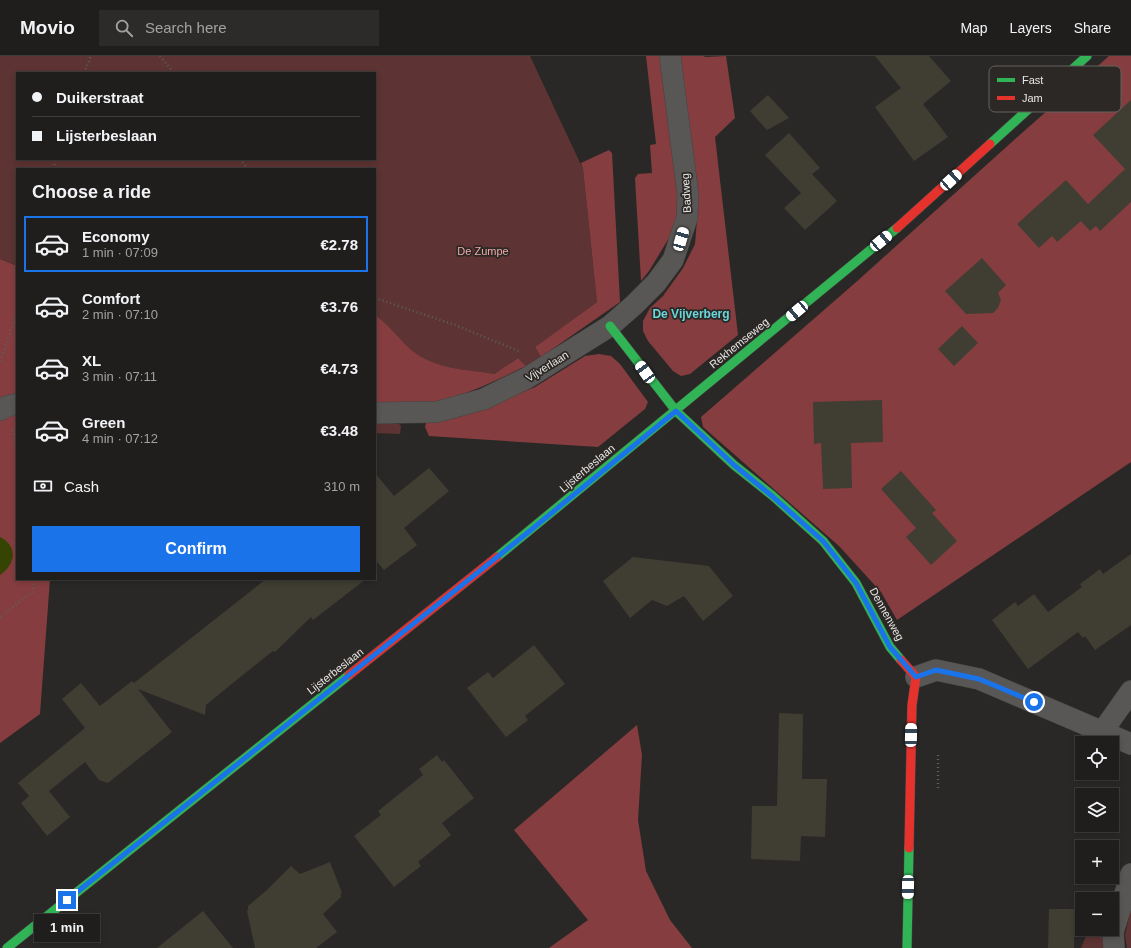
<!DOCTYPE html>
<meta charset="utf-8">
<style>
:root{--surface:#201e1c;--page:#2d2b29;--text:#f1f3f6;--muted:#a2a2a3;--line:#3d3c3b;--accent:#1a73e8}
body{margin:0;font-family:Arial,sans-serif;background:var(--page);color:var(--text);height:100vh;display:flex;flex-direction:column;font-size:15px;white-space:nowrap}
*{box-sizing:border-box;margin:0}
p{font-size:13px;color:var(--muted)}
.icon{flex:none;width:22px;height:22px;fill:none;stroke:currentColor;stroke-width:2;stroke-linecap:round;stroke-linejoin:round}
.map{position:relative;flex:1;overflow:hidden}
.side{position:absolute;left:16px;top:112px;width:360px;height:412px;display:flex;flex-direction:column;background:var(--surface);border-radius:0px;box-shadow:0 2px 6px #0003,0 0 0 1px var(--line)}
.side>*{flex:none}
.guide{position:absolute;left:16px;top:16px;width:360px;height:88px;border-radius:0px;box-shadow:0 2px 6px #0003,0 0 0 1px var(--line);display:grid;align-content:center;height:88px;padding:0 16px;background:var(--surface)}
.tools{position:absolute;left:1075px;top:680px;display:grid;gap:8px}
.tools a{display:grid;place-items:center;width:44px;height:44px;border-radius:0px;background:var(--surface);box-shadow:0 2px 6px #0003,0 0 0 1px var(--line);font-size:20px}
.end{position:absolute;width:18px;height:18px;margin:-9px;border:5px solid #1a73e8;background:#fff;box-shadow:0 0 0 2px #fff}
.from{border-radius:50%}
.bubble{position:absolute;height:28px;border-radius:0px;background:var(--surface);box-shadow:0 2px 6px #0003,0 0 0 1px var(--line);font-size:13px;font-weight:700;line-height:28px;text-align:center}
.car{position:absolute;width:12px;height:24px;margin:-12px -6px;border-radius:5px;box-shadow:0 0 3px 1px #0007;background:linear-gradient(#fff 24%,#345 0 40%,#fff 0 76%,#345 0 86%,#fff 0)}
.guide b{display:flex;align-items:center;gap:14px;height:38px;font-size:15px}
.guide b+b{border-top:1px solid var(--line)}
.guide i{width:10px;height:10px;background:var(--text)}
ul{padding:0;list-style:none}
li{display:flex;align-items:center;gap:12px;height:56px;margin:0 8px 6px;padding:0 8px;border:2px solid transparent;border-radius:0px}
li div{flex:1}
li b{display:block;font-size:15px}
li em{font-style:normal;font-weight:700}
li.current{border-color:var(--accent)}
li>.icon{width:36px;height:36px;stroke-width:1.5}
h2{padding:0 16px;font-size:18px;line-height:48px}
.pay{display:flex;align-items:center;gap:10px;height:44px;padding:0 16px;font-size:15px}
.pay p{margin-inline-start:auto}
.button{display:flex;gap:8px;margin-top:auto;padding:8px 16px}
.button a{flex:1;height:46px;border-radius:0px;background:var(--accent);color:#fff;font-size:16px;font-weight:700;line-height:46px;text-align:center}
header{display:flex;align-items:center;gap:24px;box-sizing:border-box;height:56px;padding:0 20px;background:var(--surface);border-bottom:1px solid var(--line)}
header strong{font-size:19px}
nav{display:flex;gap:22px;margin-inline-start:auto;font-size:14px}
.search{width:280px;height:36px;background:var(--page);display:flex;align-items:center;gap:10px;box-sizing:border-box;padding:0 14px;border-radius:0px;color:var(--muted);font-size:15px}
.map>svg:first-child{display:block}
</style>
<header>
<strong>Movio</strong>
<div class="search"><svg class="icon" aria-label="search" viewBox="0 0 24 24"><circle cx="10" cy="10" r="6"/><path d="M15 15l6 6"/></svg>Search here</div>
<nav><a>Map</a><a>Layers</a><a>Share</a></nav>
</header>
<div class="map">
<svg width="1131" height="892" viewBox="0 0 1131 892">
<rect width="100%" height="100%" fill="#2a2826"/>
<g fill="#5d3333" fill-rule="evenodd">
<path d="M 0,0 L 530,0 L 583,113 L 597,246 L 535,291 L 541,301 L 526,310 L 518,302 L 486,323 L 375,338 L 375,113 L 17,113 L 17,210 L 0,203 ZM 17,17 L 375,17 L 375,103 L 17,103 Z"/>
<path d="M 375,366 L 399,368 L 401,370 L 400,378 L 375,377 Z"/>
<path d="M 1131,852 L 1131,892 L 1127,892 L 1125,879 Z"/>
<path d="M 1089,873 L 1105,873 L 1107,892 L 1081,892 Z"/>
</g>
<g fill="#863d3f">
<path d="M 646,0 L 660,0 L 678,127 L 677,169 L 649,215 L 641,225 L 635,122 L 638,118 L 652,117 L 650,89 L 656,88 Z"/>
<path d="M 679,0 L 704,0 L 705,1 L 726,0 L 735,62 L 715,81 L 738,279 L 690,318 L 681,320 L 673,315 L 648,285 L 643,275 L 643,265 L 650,252 L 663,240 L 683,212 L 695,188 L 698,152 Z"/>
<path d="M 1109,0 L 1131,0 L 1131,406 L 897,564 L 881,536 L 839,490 L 703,371 L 701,361 L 855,227 L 1013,85 Z"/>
<path d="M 609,94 L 612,97 L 620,246 L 541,301 L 535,291 L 597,246 L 583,113 L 581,107 Z"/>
<path d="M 0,203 L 17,210 L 17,337 L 8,339 L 0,343 Z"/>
<path d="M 375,259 C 389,269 398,282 410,293 C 435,314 464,313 494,318 L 518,302 L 526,310 C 495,325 462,342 428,347 C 411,350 392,349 375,349 Z"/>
<path d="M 599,298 L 611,300 L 620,308 L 648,346 L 645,353 L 598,391 L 429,380 L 425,371 L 426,367 L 452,362 L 478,354 L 535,331 L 585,300 Z"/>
<path d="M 17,355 L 17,523 L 50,523 L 40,658 L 0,687 L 0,365 Z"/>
<path d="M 637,669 L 642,699 L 638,764 L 646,815 L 670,864 L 692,892 L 549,892 L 588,864 L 514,774 Z"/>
</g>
<path fill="#354303" d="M 0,481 C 18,490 16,508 0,519 Z"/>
<g fill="#403d33">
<path d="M 875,0 L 929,0 L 951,25 L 923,48 L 948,81 L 914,105 L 875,51 L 901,32 Z"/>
<path d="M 768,39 L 789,62 L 767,74 L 750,55 Z"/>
<path d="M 1131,44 L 1131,146 L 1100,175 L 1096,170 L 1090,175 L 1081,165 L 1057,186 L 1052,180 L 1039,192 L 1017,168 L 1066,124 L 1088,148 L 1125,113 L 1093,79 Z"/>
<path d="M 789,77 L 820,112 L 812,118 L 837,145 L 805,174 L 784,152 L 801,137 L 765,99 Z"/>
<path d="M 982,202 L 1006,229 L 998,237 L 1001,244 L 998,252 L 993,257 L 966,258 L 945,235 Z"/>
<path d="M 962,270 L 978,287 L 954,310 L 938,293 Z"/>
<path d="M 882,344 L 883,386 L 851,387 L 852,432 L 823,433 L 821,387 L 814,388 L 813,346 Z"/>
<path d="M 429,412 L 449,435 L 404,472 L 417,489 L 384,514 L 375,504 L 375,417 L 394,440 Z"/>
<path d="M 901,415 L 936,454 L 932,457 L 957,485 L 931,509 L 906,481 L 916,472 L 881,433 Z"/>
<path d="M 1131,498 L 1131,569 L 1095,594 L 1085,580 L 1083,582 L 1078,576 L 1028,613 L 992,564 L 1015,546 L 1018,550 L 1034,538 L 1048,556 L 1082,531 L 1080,528 L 1100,513 L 1103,518 Z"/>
<path d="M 633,501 L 709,510 L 733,540 L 703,565 L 684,540 L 667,550 L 652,544 L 630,562 L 603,525 Z"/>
<path d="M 266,523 L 366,523 L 313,564 L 311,561 L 275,596 L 273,595 L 239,622 L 206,649 L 205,659 L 138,633 L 172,676 L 108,727 L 99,724 L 85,706 L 49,735 L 70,761 L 47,780 L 21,747 L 29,740 L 18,727 L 85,672 L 62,643 L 81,627 L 100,650 L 132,625 L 134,627 Z"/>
<path d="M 534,589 L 565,628 L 525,660 L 528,664 L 506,681 L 467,632 L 488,616 L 493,622 Z"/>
<path d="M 779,657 L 803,658 L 802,723 L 827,723 L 825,781 L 801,780 L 800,805 L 751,803 L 752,750 L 777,750 Z"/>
<path d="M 437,699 L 442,706 L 444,704 L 474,742 L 442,767 L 451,779 L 418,806 L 421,810 L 394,831 L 354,780 L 381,759 L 378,755 L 423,719 L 419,713 Z"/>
<path d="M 330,806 L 342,837 L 340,839 L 342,840 L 323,858 L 337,876 L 316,892 L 255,892 L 247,855 L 248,854 L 248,850 L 268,833 L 291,810 L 300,818 Z"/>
<path d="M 1049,853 L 1080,853 L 1080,879 L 1074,879 L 1074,892 L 1048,892 Z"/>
<path d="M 203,855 L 233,892 L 157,892 Z"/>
</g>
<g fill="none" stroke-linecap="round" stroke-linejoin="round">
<defs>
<g id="street">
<path d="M 0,354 L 8,350 L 17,348"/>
<path d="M 375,357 L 437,356 L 484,343 L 527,322 L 610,270 L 634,249 L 656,227 L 673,204 L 687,162 L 688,139 L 670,0"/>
<path d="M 916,621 L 936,614 L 979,623 L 1131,688"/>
<path d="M 1102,676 L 1131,635"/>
<path d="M 1114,892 L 1113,876 L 1131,818"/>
</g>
<g id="fast">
<path d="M 990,88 L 1087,0"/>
<path d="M 610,270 L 676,355 L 734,409 L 773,440 L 823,485 L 856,527 L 890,591 L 901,604"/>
<path d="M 497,501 L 897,172"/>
<path d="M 7,892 L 349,619"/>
<path d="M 907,892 L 909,792"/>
</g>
<g id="jam">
<path d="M 897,172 L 990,88"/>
<path d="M 901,604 L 916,621 L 912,649 L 909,792"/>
<path d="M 349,619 L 497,501"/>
</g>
</defs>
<use href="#street" stroke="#464443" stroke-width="22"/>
<use href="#fast" stroke="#464443" stroke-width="10"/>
<use href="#jam" stroke="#464443" stroke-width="10"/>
<g stroke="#5f5e5c" stroke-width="2.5" stroke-dasharray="1 3" stroke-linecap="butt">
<path d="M 160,0 L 174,17"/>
<path d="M 84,17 L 91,0"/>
<path d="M 240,103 L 248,113"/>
<path d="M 54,113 L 55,103"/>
<path d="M 375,242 L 455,269 L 521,296"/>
<path d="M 0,305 L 17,258"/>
<path d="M 13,374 L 17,393"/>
<path d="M 0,561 L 32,536 L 35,523"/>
<path d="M 938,732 L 938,697"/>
</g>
<use href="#street" stroke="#585756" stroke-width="21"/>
<use href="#fast" stroke="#30b455" stroke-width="9"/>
<use href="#jam" stroke="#e5322d" stroke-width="9"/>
</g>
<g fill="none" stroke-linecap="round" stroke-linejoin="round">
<path stroke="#1a73e8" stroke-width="5" d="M 67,844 L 526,478 L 676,355 L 734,409 L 772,440 L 823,485 L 856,527 L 890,591 L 916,621 L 936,614 L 979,623 L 1034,646"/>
</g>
<g text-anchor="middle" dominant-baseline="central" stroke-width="3.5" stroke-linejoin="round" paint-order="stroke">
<g font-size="11" fill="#eae8e6" stroke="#2b2825">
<text transform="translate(686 137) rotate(-93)">Badweg</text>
<text transform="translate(739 287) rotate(-39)">Rekhemseweg</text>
<text transform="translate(547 310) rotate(-32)">Vijverlaan</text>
<text transform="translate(587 412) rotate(-40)">Lijsterbeslaan</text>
<text transform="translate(887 558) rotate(61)">Dennenweg</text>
<text transform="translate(335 615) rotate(-38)">Lijsterbeslaan</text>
</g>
<g font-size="11" fill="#f2a9a8" stroke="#2b2825">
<text x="483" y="195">De Zumpe</text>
</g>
<g font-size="12" font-weight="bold" fill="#6ad7dc" stroke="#2b2825">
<text x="691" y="258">De Vijverberg</text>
</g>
</g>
<rect x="989" y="10" width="132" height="46" rx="6" fill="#2b2825" stroke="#64625f" stroke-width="1"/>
<rect x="997" y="22" width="18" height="4" fill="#30b455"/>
<rect x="997" y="40" width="18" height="4" fill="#e5322d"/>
<g font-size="11" fill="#eae8e6">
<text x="1022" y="28">Fast</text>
<text x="1022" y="46">Jam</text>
</g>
</svg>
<div class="tools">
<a><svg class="icon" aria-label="locate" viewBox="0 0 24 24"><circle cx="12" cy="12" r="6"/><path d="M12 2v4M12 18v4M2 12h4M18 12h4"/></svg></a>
<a><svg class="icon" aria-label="layers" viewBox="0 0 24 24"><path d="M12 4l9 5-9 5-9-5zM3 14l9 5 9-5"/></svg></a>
<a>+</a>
<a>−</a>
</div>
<i class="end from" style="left:1034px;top:646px"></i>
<i class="end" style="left:67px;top:844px"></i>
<div class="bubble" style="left:34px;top:858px;width:66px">1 min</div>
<i class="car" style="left:951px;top:124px;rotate:48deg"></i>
<i class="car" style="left:681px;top:183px;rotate:16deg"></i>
<i class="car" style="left:881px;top:185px;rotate:50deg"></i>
<i class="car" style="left:797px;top:255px;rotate:230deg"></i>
<i class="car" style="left:645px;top:316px;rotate:324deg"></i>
<i class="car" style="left:911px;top:679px;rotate:1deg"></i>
<i class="car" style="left:908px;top:831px;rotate:181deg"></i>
<div class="guide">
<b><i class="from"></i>Duikerstraat</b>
<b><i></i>Lijsterbeslaan</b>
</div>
<section class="side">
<h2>Choose a ride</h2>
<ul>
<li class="current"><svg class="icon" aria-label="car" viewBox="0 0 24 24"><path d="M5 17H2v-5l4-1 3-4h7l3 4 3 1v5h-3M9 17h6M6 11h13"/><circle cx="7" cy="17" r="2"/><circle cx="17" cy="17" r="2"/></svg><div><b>Economy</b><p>1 min · 07:09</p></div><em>€2.78</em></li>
<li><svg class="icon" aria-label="car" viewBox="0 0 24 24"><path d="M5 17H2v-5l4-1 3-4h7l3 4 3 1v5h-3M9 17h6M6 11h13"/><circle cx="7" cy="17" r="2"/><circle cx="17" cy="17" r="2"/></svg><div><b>Comfort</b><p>2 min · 07:10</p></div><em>€3.76</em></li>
<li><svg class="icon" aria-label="car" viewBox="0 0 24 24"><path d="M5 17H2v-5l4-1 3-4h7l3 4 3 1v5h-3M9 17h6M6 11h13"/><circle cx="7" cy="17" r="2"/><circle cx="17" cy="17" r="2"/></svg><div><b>XL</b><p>3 min · 07:11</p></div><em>€4.73</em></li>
<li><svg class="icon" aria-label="car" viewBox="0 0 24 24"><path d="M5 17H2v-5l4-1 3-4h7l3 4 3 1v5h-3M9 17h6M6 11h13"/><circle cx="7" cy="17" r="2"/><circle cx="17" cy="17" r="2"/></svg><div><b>Green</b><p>4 min · 07:12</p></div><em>€3.48</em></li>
</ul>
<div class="pay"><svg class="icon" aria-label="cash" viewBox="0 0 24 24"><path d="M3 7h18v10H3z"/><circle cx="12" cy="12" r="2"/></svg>Cash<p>310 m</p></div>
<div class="button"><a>Confirm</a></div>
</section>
</div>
